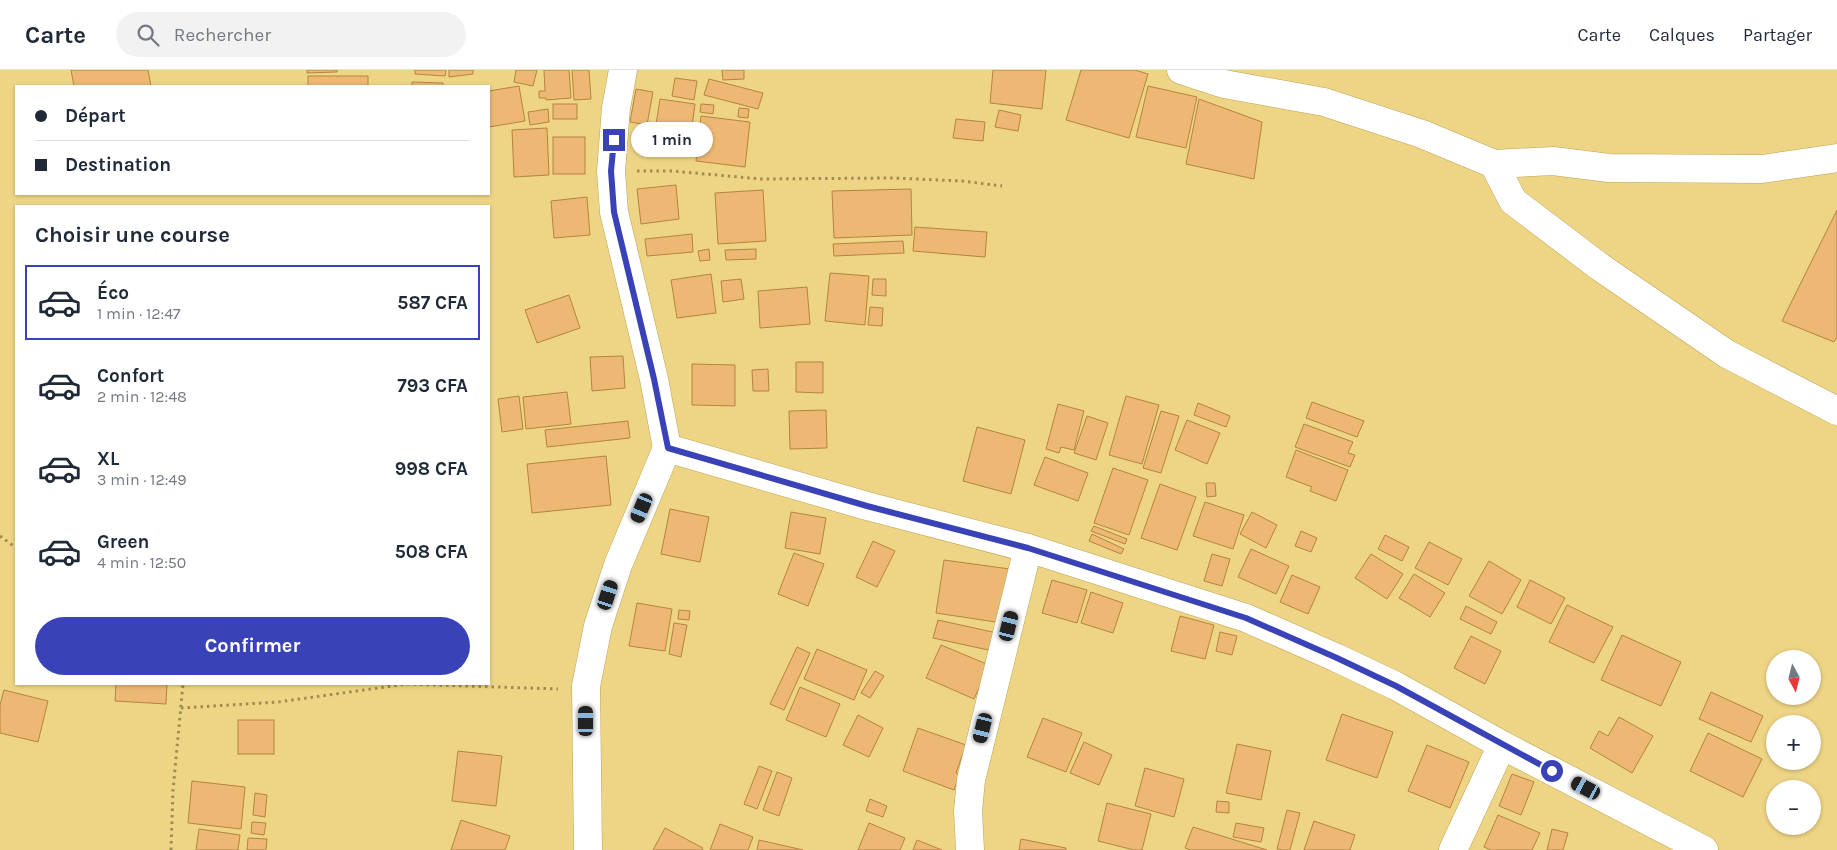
<!DOCTYPE html>
<html lang="fr">
<meta charset="utf-8">
<style>
:root{--surface:#fff;--page:#f2f2f3;--text:#1f2937;--muted:#747a83;--line:#e0e1e3;--accent:#3943b7}
body{margin:0;font-family:Karla,sans-serif;background:var(--page);color:var(--text);height:100vh;display:flex;flex-direction:column;font-size:19px;white-space:nowrap}
*{box-sizing:border-box;margin:0}
p{font-size:16px;color:var(--muted)}
.icon{flex:none;width:28px;height:28px;fill:none;stroke:currentColor;stroke-width:2;stroke-linecap:round;stroke-linejoin:round}
.map{position:relative;flex:1;overflow:hidden}
.details{position:absolute;left:15px;top:135px;width:475px;height:480px;display:flex;flex-direction:column;background:var(--surface);border-radius:0px;box-shadow:0 1px 4px #0004}
.details>*{flex:none}
.banner{position:absolute;left:15px;top:15px;width:475px;height:110px;border-radius:0px;box-shadow:0 1px 4px #0004;display:grid;align-content:center;height:110px;padding:0 20px;background:var(--surface)}
.needle{width:32px;rotate:173deg}
.fabs{position:absolute;left:1766px;top:580px;display:grid;gap:10px}
.fabs a{display:grid;place-items:center;width:55px;height:55px;border-radius:50%;background:var(--surface);box-shadow:0 1px 4px #0004;font-size:25px}
.end{position:absolute;width:22px;height:22px;margin:-11px;border:6px solid #3943b7;background:#fff;box-shadow:0 0 0 2px #fff}
.from{border-radius:50%}
.bubble{position:absolute;height:35px;border-radius:18px;background:var(--surface);box-shadow:0 1px 4px #0004;font-size:16px;font-weight:700;line-height:35px;text-align:center}
.car{position:absolute;width:15px;height:30px;margin:-15px -8px;border-radius:6px;box-shadow:0 0 4px 1px #0007;background:linear-gradient(#222 24%,#8ab4d8 0 40%,#222 0 76%,#8ab4d8 0 86%,#222 0)}
.banner b{display:flex;align-items:center;gap:18px;height:48px;font-size:19px}
.banner b+b{border-top:1px solid var(--line)}
.banner i{width:12px;height:12px;background:var(--text)}
ul{padding:0;list-style:none}
li{display:flex;align-items:center;gap:15px;height:75px;margin:0 10px 8px;padding:0 10px;border:2px solid transparent;border-radius:0px}
li div{flex:1}
li b{display:block;font-size:19px}
li em{font-style:normal;font-weight:700}
li.active{border-color:var(--accent)}
li>.icon{width:45px;height:45px;stroke-width:1.5}
h2{padding:0 20px;font-size:22px;line-height:60px}
.cta{display:flex;gap:10px;margin-top:auto;padding:10px 20px}
.cta a{flex:1;height:58px;border-radius:30px;background:var(--accent);color:#fff;font-size:20px;font-weight:700;line-height:58px;text-align:center}
header{display:flex;align-items:center;gap:30px;box-sizing:border-box;height:70px;padding:0 25px;background:var(--surface);border-bottom:1px solid var(--line)}
header strong{font-size:24px}
nav{display:flex;gap:28px;margin-inline-start:auto;font-size:18px}
.search{width:350px;height:45px;background:var(--page);display:flex;align-items:center;gap:12px;box-sizing:border-box;padding:0 18px;border-radius:28px;color:var(--muted);font-size:19px}
.map>svg:first-child{display:block}
</style>
<header>
<strong>Carte</strong>
<div class="search"><svg class="icon" aria-label="search" viewBox="0 0 24 24"><circle cx="10" cy="10" r="6"/><path d="M15 15l6 6"/></svg>Rechercher</div>
<nav><a>Carte</a><a>Calques</a><a>Partager</a></nav>
</header>
<div class="map">
<svg width="1837" height="780" viewBox="0 0 1837 780">
<rect width="100%" height="100%" fill="#eed585"/>
<g fill="#ecb874" stroke="#b58440">
<path d="M 71,0 L 148,0 L 151,16 L 74,16 Z"/>
<path d="M 307,0 L 337,0 L 337,2 L 307,3 Z"/>
<path d="M 415,0 L 446,0 L 445,6 L 415,4 Z"/>
<path d="M 449,0 L 473,0 L 473,4 L 449,7 Z"/>
<path d="M 516,0 L 537,0 L 533,16 L 514,12 Z"/>
<path d="M 544,0 L 569,0 L 571,28 L 546,30 L 546,28 L 539,28 L 539,21 L 545,21 Z"/>
<path d="M 572,0 L 589,0 L 591,29 L 574,30 Z"/>
<path d="M 722,0 L 744,0 L 744,9 L 723,10 Z"/>
<path d="M 993,0 L 1046,0 L 1042,39 L 990,33 Z"/>
<path d="M 1081,0 L 1135,0 L 1148,4 L 1129,68 L 1066,50 Z"/>
<rect x="308" y="6" width="60" height="10"/>
<path d="M 675,8 L 697,11 L 694,30 L 672,26 Z"/>
<path d="M 709,9 L 763,23 L 758,39 L 704,25 Z"/>
<path d="M 412,12 L 443,13 L 443,16 L 412,16 Z"/>
<path d="M 519,16 L 525,51 L 489,57 L 489,21 Z"/>
<path d="M 1148,16 L 1197,27 L 1186,78 L 1136,67 Z"/>
<path d="M 636,19 L 653,22 L 647,55 L 630,52 Z"/>
<path d="M 660,29 L 695,34 L 689,79 L 653,74 Z"/>
<path d="M 1199,29 L 1262,52 L 1254,109 L 1186,94 Z"/>
<rect x="553" y="34" width="24" height="15"/>
<path d="M 701,34 L 714,35 L 713,44 L 700,42 Z"/>
<path d="M 739,38 L 749,39 L 748,48 L 738,47 Z"/>
<path d="M 548,39 L 549,52 L 530,55 L 528,42 Z"/>
<path d="M 999,40 L 1021,45 L 1018,61 L 995,57 Z"/>
<path d="M 701,46 L 750,52 L 745,97 L 696,91 Z"/>
<path d="M 956,49 L 985,52 L 983,71 L 953,68 Z"/>
<path d="M 547,58 L 549,105 L 514,107 L 512,60 Z"/>
<rect x="553" y="67" width="32" height="37"/>
<path d="M 676,115 L 679,149 L 641,154 L 637,119 Z"/>
<path d="M 911,119 L 912,165 L 834,168 L 832,121 Z"/>
<path d="M 763,120 L 766,171 L 718,174 L 715,123 Z"/>
<path d="M 587,127 L 590,165 L 554,168 L 551,131 Z"/>
<path d="M 1837,140 L 1837,267 L 1834,272 L 1782,251 Z"/>
<path d="M 915,157 L 987,162 L 985,187 L 913,181 Z"/>
<path d="M 692,164 L 693,182 L 647,186 L 645,169 Z"/>
<path d="M 903,171 L 904,183 L 834,186 L 833,174 Z"/>
<path d="M 709,179 L 710,190 L 700,191 L 698,181 Z"/>
<path d="M 756,179 L 756,189 L 726,190 L 725,180 Z"/>
<path d="M 830,203 L 869,206 L 865,255 L 825,251 Z"/>
<path d="M 711,204 L 716,243 L 677,248 L 671,210 Z"/>
<path d="M 741,209 L 744,229 L 723,232 L 721,211 Z"/>
<path d="M 873,209 L 886,209 L 886,226 L 872,225 Z"/>
<path d="M 807,217 L 810,254 L 760,258 L 758,221 Z"/>
<path d="M 569,225 L 580,258 L 537,273 L 525,240 Z"/>
<path d="M 870,237 L 883,238 L 882,256 L 868,255 Z"/>
<path d="M 623,286 L 625,318 L 592,321 L 590,287 Z"/>
<path d="M 796,292 L 823,292 L 823,323 L 796,322 Z"/>
<path d="M 692,294 L 735,295 L 735,336 L 692,335 Z"/>
<path d="M 768,299 L 769,321 L 753,321 L 752,300 Z"/>
<path d="M 567,322 L 571,354 L 526,359 L 523,327 Z"/>
<path d="M 519,326 L 523,359 L 502,362 L 498,329 Z"/>
<path d="M 1126,326 L 1159,335 L 1142,394 L 1109,385 Z"/>
<path d="M 1312,332 L 1364,351 L 1357,367 L 1306,348 Z"/>
<path d="M 1198,333 L 1230,346 L 1226,357 L 1194,345 Z"/>
<path d="M 1058,334 L 1084,341 L 1074,380 L 1061,377 L 1059,383 L 1046,379 Z"/>
<path d="M 826,340 L 827,378 L 790,379 L 789,341 Z"/>
<path d="M 1161,341 L 1179,346 L 1161,403 L 1143,398 Z"/>
<path d="M 1087,346 L 1108,353 L 1096,390 L 1074,383 Z"/>
<path d="M 1187,350 L 1220,363 L 1207,394 L 1175,380 Z"/>
<path d="M 628,351 L 630,368 L 547,377 L 545,360 Z"/>
<path d="M 1304,354 L 1353,372 L 1348,383 L 1355,385 L 1350,397 L 1295,377 Z"/>
<path d="M 977,357 L 1025,370 L 1011,424 L 963,411 Z"/>
<path d="M 1296,380 L 1348,400 L 1336,431 L 1310,421 L 1312,417 L 1286,407 Z"/>
<path d="M 606,386 L 611,435 L 532,443 L 527,394 Z"/>
<path d="M 1045,387 L 1088,403 L 1078,431 L 1034,415 Z"/>
<path d="M 1113,398 L 1148,410 L 1129,465 L 1094,453 Z"/>
<path d="M 1206,413 L 1215,413 L 1216,426 L 1207,427 Z"/>
<path d="M 1160,414 L 1196,427 L 1177,480 L 1141,468 Z"/>
<path d="M 1205,432 L 1244,445 L 1233,479 L 1193,466 Z"/>
<path d="M 670,439 L 709,447 L 700,492 L 661,484 Z"/>
<path d="M 791,442 L 826,448 L 820,484 L 785,478 Z"/>
<path d="M 1252,442 L 1277,455 L 1266,478 L 1240,464 Z"/>
<path d="M 1094,456 L 1127,469 L 1125,474 L 1091,461 Z"/>
<path d="M 1301,461 L 1317,468 L 1311,482 L 1295,476 Z"/>
<path d="M 1092,464 L 1124,479 L 1121,484 L 1089,471 Z"/>
<path d="M 1385,465 L 1409,477 L 1402,491 L 1378,479 Z"/>
<path d="M 873,471 L 895,481 L 877,517 L 856,507 Z"/>
<path d="M 1429,472 L 1462,489 L 1448,515 L 1415,498 Z"/>
<path d="M 1251,479 L 1289,496 L 1276,524 L 1238,507 Z"/>
<path d="M 794,483 L 824,494 L 808,536 L 778,524 Z"/>
<path d="M 1212,484 L 1230,489 L 1222,516 L 1204,511 Z"/>
<path d="M 1371,484 L 1403,504 L 1387,529 L 1355,508 Z"/>
<path d="M 944,490 L 1010,499 L 1002,553 L 936,543 Z"/>
<path d="M 1489,491 L 1521,510 L 1502,544 L 1469,526 Z"/>
<path d="M 1414,504 L 1445,523 L 1430,547 L 1399,528 Z"/>
<path d="M 1292,505 L 1320,517 L 1308,544 L 1280,532 Z"/>
<path d="M 1052,510 L 1087,520 L 1077,553 L 1042,543 Z"/>
<path d="M 1530,510 L 1565,528 L 1551,554 L 1517,537 Z"/>
<path d="M 1091,522 L 1123,533 L 1113,563 L 1081,553 Z"/>
<path d="M 637,533 L 672,539 L 665,581 L 629,576 Z"/>
<path d="M 1567,535 L 1613,557 L 1594,593 L 1549,572 Z"/>
<path d="M 1466,536 L 1497,552 L 1491,564 L 1460,549 Z"/>
<path d="M 679,540 L 690,541 L 689,550 L 678,549 Z"/>
<path d="M 1180,546 L 1214,555 L 1205,589 L 1171,581 Z"/>
<path d="M 938,550 L 997,563 L 993,581 L 933,568 Z"/>
<path d="M 674,553 L 687,555 L 681,587 L 669,584 Z"/>
<path d="M 1220,562 L 1237,566 L 1232,585 L 1216,581 Z"/>
<path d="M 1622,565 L 1681,592 L 1661,636 L 1601,610 Z"/>
<path d="M 1471,566 L 1501,581 L 1485,614 L 1454,598 Z"/>
<path d="M 941,575 L 989,595 L 974,629 L 926,608 Z"/>
<path d="M 797,577 L 810,583 L 784,640 L 770,634 Z"/>
<path d="M 817,579 L 867,600 L 854,630 L 804,609 Z"/>
<path d="M 875,601 L 884,606 L 870,628 L 861,623 Z"/>
<path d="M 116,614 L 167,614 L 166,634 L 115,631 Z"/>
<path d="M 800,617 L 840,634 L 826,667 L 786,650 Z"/>
<path d="M 4,620 L 48,631 L 38,672 L 0,663 L 0,635 Z"/>
<path d="M 1711,622 L 1763,646 L 1751,672 L 1699,649 Z"/>
<path d="M 1342,644 L 1393,662 L 1377,708 L 1326,690 Z"/>
<path d="M 858,645 L 883,658 L 869,687 L 843,675 Z"/>
<path d="M 1619,647 L 1653,666 L 1632,703 L 1590,678 L 1599,661 L 1608,666 Z"/>
<path d="M 1043,648 L 1082,663 L 1066,702 L 1027,687 Z"/>
<rect x="238" y="650" width="36" height="34"/>
<path d="M 918,658 L 966,675 L 956,703 L 960,704 L 954,720 L 903,701 Z"/>
<path d="M 1708,663 L 1762,689 L 1743,727 L 1690,701 Z"/>
<path d="M 1084,672 L 1112,685 L 1099,715 L 1070,703 Z"/>
<path d="M 1237,674 L 1271,681 L 1261,730 L 1226,723 Z"/>
<path d="M 1427,675 L 1469,692 L 1450,738 L 1408,721 Z"/>
<path d="M 458,681 L 502,686 L 496,736 L 452,731 Z"/>
<path d="M 759,696 L 772,701 L 757,739 L 744,734 Z"/>
<path d="M 1145,698 L 1184,709 L 1174,747 L 1135,736 Z"/>
<path d="M 777,702 L 792,708 L 779,746 L 763,740 Z"/>
<path d="M 1512,704 L 1534,712 L 1521,745 L 1499,736 Z"/>
<path d="M 192,711 L 245,717 L 241,759 L 188,753 Z"/>
<path d="M 255,723 L 267,725 L 265,747 L 253,745 Z"/>
<path d="M 870,729 L 887,736 L 883,747 L 866,741 Z"/>
<path d="M 1217,731 L 1229,732 L 1229,743 L 1216,742 Z"/>
<path d="M 1107,733 L 1151,744 L 1142,780 L 1134,780 L 1098,771 Z"/>
<path d="M 1287,740 L 1300,743 L 1290,780 L 1282,780 L 1277,779 Z"/>
<path d="M 1498,745 L 1540,763 L 1532,780 L 1491,780 L 1484,777 Z"/>
<path d="M 461,750 L 510,766 L 505,780 L 451,780 Z"/>
<path d="M 1314,751 L 1355,765 L 1350,780 L 1304,780 Z"/>
<path d="M 252,752 L 266,753 L 264,765 L 251,763 Z"/>
<path d="M 869,753 L 905,768 L 900,780 L 858,780 Z"/>
<path d="M 1236,753 L 1264,758 L 1261,772 L 1233,767 Z"/>
<path d="M 720,754 L 753,767 L 748,780 L 710,780 Z"/>
<path d="M 1193,757 L 1267,780 L 1191,780 L 1185,778 Z"/>
<path d="M 665,758 L 703,778 L 702,780 L 653,780 Z"/>
<path d="M 199,759 L 240,765 L 238,780 L 196,780 Z"/>
<path d="M 1552,759 L 1568,763 L 1563,780 L 1547,780 Z"/>
<path d="M 248,768 L 267,769 L 266,780 L 247,780 Z"/>
<path d="M 1021,769 L 1066,778 L 1066,780 L 1019,780 Z"/>
<path d="M 759,770 L 803,780 L 757,780 Z"/>
<path d="M 917,770 L 942,780 L 913,780 Z"/>
</g>
<g fill="none" stroke-linecap="round" stroke-linejoin="round">
<defs>
<g id="minor">
<path d="M 623,0 L 616,38 L 611,101 L 614,142 L 654,309 L 667,378 L 867,436 L 1028,478 L 1246,548 L 1337,588 L 1396,616 L 1502,675 L 1704,780"/>
<path d="M 1181,0 L 1224,14 L 1324,32 L 1422,64 L 1494,94 L 1553,91 L 1609,98 L 1762,99 L 1837,88"/>
<path d="M 1494,94 L 1513,131 L 1600,197 L 1727,284 L 1837,341"/>
<path d="M 588,780 L 586,616 L 598,556 L 618,495 L 667,378"/>
<path d="M 970,780 L 968,741 L 971,710 L 1028,478"/>
<path d="M 1453,780 L 1502,675"/>
</g>
</defs>
<use href="#minor" stroke="#bca454" stroke-width="29"/>
<g stroke="#9f8d50" stroke-width="3" stroke-dasharray="2.5 4" stroke-linecap="butt">
<path d="M 637,101 L 672,101 L 761,109 L 893,108 L 962,111 L 1002,116"/>
<path d="M 0,466 L 16,478"/>
<path d="M 181,638 L 278,632 L 407,614 L 558,619"/>
<path d="M 171,780 L 173,720 L 183,614"/>
</g>
<use href="#minor" stroke="#fff" stroke-width="28"/>
</g>
<g fill="none" stroke-linecap="round" stroke-linejoin="round">
<path stroke="#3943b7" stroke-width="6" d="M 614,70 L 611,101 L 614,142 L 654,309 L 668,378 L 867,436 L 1028,478 L 1246,548 L 1337,588 L 1396,616 L 1552,701"/>
</g>
</svg>
<div class="fabs">
<a><svg class="needle" viewBox="-14 -14 28 28"><path d="M0-13l5 13h-10z" fill="#e53935"/><path d="M0 13l5-13h-10z" fill="#747a83"/></svg></a>
<a>+</a>
<a>−</a>
</div>
<i class="end from" style="left:1552px;top:701px"></i>
<i class="end" style="left:614px;top:70px"></i>
<div class="bubble" style="left:631px;top:52px;width:82px">1 min</div>
<i class="car" style="left:642px;top:438px;rotate:203deg"></i>
<i class="car" style="left:608px;top:525px;rotate:18deg"></i>
<i class="car" style="left:1009px;top:556px;rotate:14deg"></i>
<i class="car" style="left:586px;top:651px;rotate:0deg"></i>
<i class="car" style="left:983px;top:658px;rotate:194deg"></i>
<i class="car" style="left:1586px;top:718px;rotate:298deg"></i>
<div class="banner">
<b><i class="from"></i>Départ</b>
<b><i></i>Destination</b>
</div>
<section class="details">
<h2>Choisir une course</h2>
<ul>
<li class="active"><svg class="icon" aria-label="car" viewBox="0 0 24 24"><path d="M5 17H2v-5l4-1 3-4h7l3 4 3 1v5h-3M9 17h6M6 11h13"/><circle cx="7" cy="17" r="2"/><circle cx="17" cy="17" r="2"/></svg><div><b>Éco</b><p>1 min · 12:47</p></div><em>587 CFA</em></li>
<li><svg class="icon" aria-label="car" viewBox="0 0 24 24"><path d="M5 17H2v-5l4-1 3-4h7l3 4 3 1v5h-3M9 17h6M6 11h13"/><circle cx="7" cy="17" r="2"/><circle cx="17" cy="17" r="2"/></svg><div><b>Confort</b><p>2 min · 12:48</p></div><em>793 CFA</em></li>
<li><svg class="icon" aria-label="car" viewBox="0 0 24 24"><path d="M5 17H2v-5l4-1 3-4h7l3 4 3 1v5h-3M9 17h6M6 11h13"/><circle cx="7" cy="17" r="2"/><circle cx="17" cy="17" r="2"/></svg><div><b>XL</b><p>3 min · 12:49</p></div><em>998 CFA</em></li>
<li><svg class="icon" aria-label="car" viewBox="0 0 24 24"><path d="M5 17H2v-5l4-1 3-4h7l3 4 3 1v5h-3M9 17h6M6 11h13"/><circle cx="7" cy="17" r="2"/><circle cx="17" cy="17" r="2"/></svg><div><b>Green</b><p>4 min · 12:50</p></div><em>508 CFA</em></li>
</ul>
<div class="cta"><a>Confirmer</a></div>
</section>
</div>
